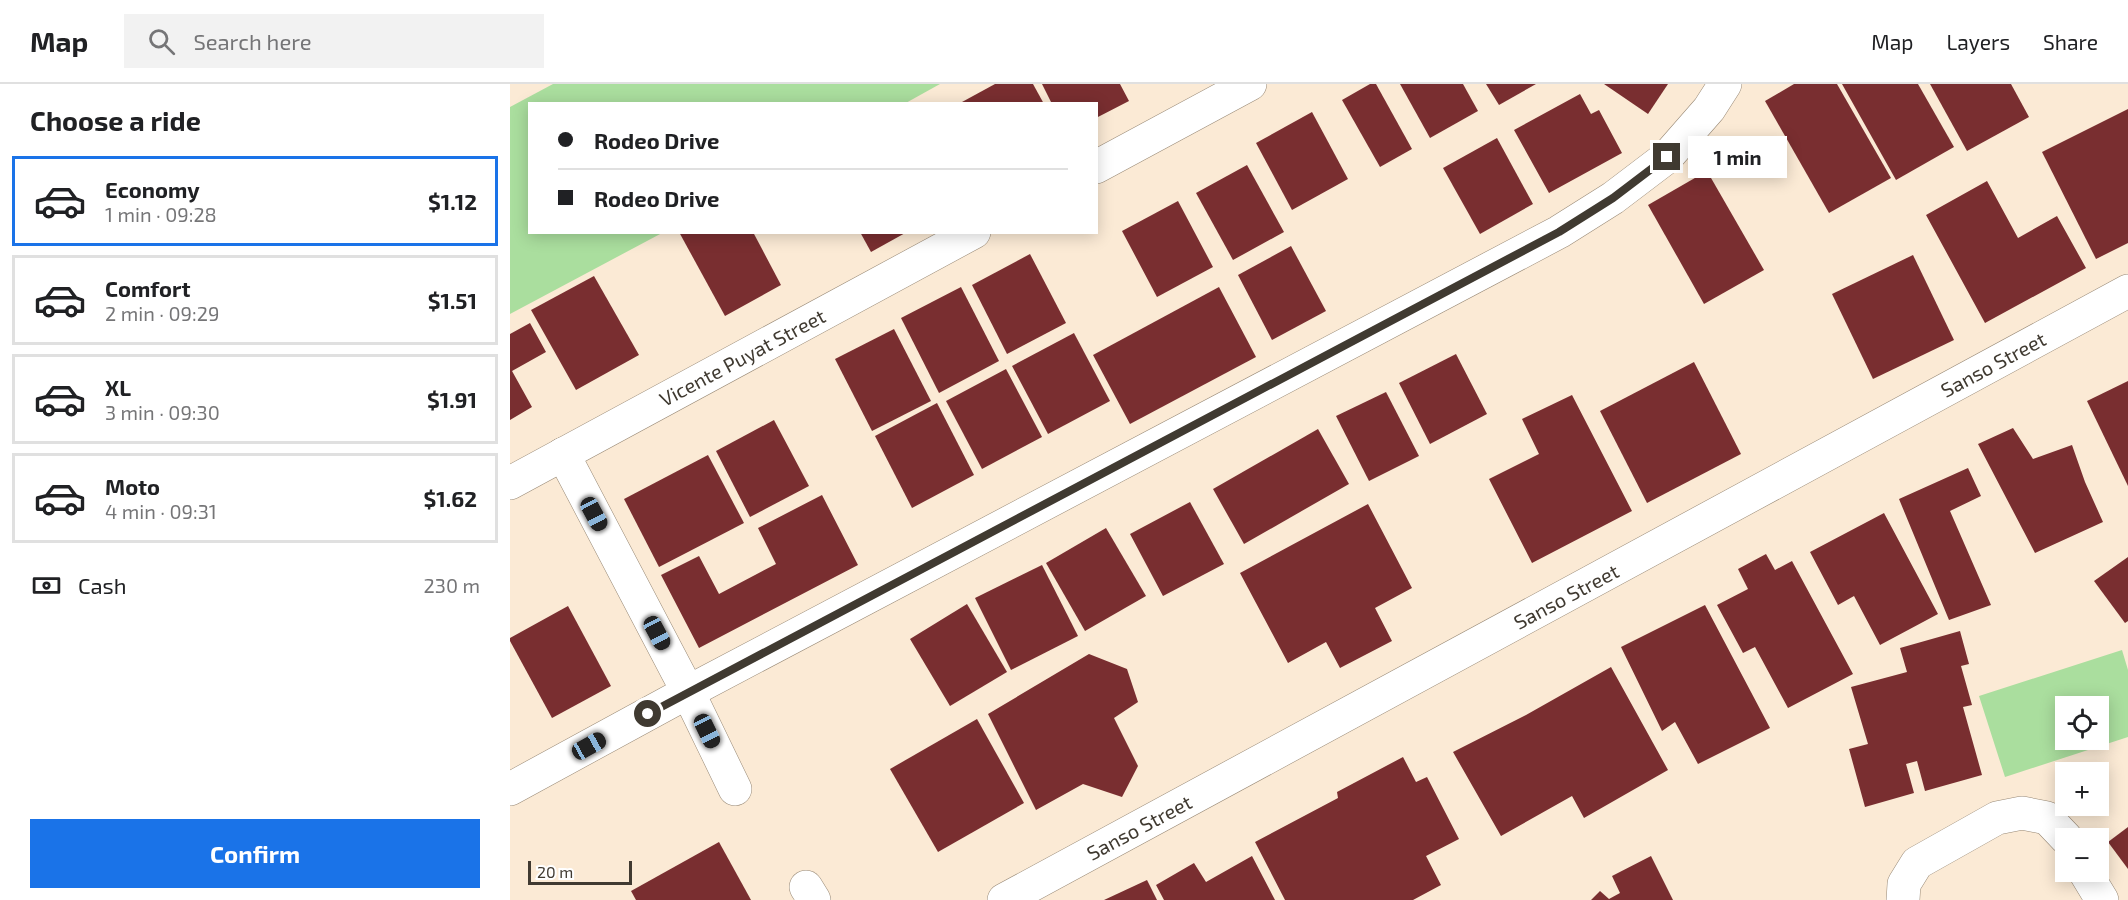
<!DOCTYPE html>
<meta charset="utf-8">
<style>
:root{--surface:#fff;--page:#f2f2f2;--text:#202124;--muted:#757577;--line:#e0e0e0;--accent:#1a73e8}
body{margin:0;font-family:"Exo 2",sans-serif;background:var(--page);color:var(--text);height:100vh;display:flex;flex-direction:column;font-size:22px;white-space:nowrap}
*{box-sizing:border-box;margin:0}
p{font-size:20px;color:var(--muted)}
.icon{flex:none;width:33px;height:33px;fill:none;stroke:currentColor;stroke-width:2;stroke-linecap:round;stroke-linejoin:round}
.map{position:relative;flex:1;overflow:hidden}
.sheet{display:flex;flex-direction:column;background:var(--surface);width:510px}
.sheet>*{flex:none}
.guide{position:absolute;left:18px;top:18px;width:570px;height:132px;border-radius:0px;box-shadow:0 3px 15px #0003;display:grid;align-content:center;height:132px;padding:0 30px;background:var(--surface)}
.fabs{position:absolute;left:1545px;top:612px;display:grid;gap:12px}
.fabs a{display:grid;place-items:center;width:54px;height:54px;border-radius:0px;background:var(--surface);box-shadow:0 3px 15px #0003;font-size:30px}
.scale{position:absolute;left:18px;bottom:15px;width:104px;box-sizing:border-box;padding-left:6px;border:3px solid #403a31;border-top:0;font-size:16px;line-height:21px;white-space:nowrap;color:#403a31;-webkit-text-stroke:4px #fff;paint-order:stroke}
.end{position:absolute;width:27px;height:27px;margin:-14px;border:8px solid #403a31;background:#fff;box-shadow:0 0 0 3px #fff}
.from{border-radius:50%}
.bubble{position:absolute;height:42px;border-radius:0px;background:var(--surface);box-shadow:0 3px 15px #0003;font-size:20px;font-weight:700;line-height:42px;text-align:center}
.car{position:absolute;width:18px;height:36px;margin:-18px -9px;border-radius:8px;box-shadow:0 0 4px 2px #0007;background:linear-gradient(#222 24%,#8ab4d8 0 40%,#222 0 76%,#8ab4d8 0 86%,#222 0)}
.guide b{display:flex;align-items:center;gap:21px;height:57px;font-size:22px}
.guide b+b{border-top:2px solid var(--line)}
.guide i{width:15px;height:15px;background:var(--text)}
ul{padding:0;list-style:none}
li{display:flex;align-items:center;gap:18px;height:90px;margin:0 12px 9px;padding:0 18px;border:3px solid var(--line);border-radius:0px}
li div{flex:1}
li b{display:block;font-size:22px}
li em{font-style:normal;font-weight:700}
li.selected{border-color:var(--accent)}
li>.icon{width:54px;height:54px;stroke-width:1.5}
h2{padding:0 30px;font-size:27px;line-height:72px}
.pay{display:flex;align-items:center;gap:15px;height:66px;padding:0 30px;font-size:22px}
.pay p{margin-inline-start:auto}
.action{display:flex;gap:12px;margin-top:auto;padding:12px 30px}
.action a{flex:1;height:69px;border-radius:0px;background:var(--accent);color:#fff;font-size:24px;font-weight:700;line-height:69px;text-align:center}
header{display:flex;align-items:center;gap:36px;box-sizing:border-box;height:84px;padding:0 30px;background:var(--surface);border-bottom:2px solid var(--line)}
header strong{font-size:28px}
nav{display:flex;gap:33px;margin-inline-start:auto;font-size:21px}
.search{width:420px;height:54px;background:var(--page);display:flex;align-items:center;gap:15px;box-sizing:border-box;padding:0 21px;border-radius:0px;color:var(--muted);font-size:22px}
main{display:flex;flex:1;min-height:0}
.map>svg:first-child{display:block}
</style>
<header>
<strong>Map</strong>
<div class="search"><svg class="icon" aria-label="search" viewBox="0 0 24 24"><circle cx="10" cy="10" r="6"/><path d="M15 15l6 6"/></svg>Search here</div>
<nav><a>Map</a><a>Layers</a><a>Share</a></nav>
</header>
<main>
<section class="sheet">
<h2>Choose a ride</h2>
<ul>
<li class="selected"><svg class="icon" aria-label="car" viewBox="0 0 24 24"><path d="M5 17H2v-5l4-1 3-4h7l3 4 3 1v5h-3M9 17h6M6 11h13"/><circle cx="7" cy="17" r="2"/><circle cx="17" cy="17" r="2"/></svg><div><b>Economy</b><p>1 min · 09:28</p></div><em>$1.12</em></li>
<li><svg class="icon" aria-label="car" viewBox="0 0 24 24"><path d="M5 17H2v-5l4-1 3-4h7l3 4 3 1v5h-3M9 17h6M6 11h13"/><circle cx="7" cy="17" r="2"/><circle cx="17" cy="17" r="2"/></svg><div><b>Comfort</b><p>2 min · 09:29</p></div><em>$1.51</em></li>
<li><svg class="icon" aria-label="car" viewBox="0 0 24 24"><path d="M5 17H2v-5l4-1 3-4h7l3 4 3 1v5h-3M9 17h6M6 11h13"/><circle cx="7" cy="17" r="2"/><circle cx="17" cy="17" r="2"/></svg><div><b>XL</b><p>3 min · 09:30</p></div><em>$1.91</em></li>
<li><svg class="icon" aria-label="car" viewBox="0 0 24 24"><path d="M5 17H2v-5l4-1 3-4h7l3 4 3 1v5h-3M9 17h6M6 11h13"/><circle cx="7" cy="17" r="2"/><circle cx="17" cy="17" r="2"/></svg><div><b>Moto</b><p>4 min · 09:31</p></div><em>$1.62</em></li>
</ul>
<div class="pay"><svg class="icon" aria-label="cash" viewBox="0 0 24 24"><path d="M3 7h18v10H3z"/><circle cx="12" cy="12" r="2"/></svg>Cash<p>230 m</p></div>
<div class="action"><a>Confirm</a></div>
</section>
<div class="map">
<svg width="1618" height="816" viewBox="0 0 1618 816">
<rect width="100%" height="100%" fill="#fbead5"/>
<g fill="#aade9e" fill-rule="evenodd">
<path d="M 43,0 L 430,0 L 394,20 L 20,20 L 20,148 L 152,149 L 0,230 L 0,23 Z"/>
<path d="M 1612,566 L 1618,586 L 1618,653 L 1495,693 L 1469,612 ZM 1556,622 L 1588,622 L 1588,656 L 1556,656 Z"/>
</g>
<g fill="#792e30">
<path d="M 485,0 L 523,0 L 534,20 L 453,20 L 452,18 Z"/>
<path d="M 532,0 L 610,0 L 619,17 L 586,34 L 586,20 L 542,20 Z"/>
<path d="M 860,0 L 866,0 L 902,65 L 870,83 L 832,16 Z"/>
<path d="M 890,0 L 953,0 L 968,27 L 920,54 Z"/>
<path d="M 976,0 L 1026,0 L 989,21 Z"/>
<path d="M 1094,0 L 1158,0 L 1138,30 Z"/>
<path d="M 1284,0 L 1327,0 L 1381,94 L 1319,129 L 1255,17 Z"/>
<path d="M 1332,0 L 1408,0 L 1444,63 L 1386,96 Z"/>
<path d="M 1420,0 L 1501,0 L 1519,33 L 1457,67 Z"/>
<path d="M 1070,10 L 1081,30 L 1089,26 L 1112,69 L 1039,109 L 1004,46 Z"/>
<path d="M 1618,25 L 1618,159 L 1586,175 L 1532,68 Z"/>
<path d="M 802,28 L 838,95 L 782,126 L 746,59 Z"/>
<path d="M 987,54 L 1023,120 L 970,150 L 933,84 Z"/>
<path d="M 737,81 L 774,148 L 723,176 L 686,109 Z"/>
<path d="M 1197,87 L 1254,186 L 1194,220 L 1138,121 Z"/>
<path d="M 1477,97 L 1508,154 L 1547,132 L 1576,184 L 1475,239 L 1416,131 Z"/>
<path d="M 668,117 L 703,183 L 647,213 L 612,147 Z"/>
<path d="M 169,148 L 243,148 L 271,201 L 215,232 Z"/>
<path d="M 350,148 L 397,148 L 361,168 Z"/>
<path d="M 781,162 L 816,227 L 762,256 L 728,191 Z"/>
<path d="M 520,170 L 556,239 L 497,270 L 462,201 Z"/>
<path d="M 1403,171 L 1444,256 L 1363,295 L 1322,210 Z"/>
<path d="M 84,192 L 129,271 L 66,306 L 21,226 Z"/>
<path d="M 451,203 L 489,277 L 429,309 L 391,234 Z"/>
<path d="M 709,203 L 746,273 L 620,340 L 583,271 Z"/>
<path d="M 20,239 L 36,268 L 2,287 L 22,323 L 0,336 L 0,250 Z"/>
<path d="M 384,245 L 421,317 L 362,347 L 325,275 Z"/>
<path d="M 564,249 L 600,317 L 538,350 L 502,282 Z"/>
<path d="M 946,270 L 977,330 L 920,360 L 889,299 Z"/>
<path d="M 1184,278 L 1231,370 L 1137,419 L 1090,327 Z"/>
<path d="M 496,285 L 532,353 L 472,385 L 436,317 Z"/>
<path d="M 1618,297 L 1618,402 L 1577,317 Z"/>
<path d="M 876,308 L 909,372 L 859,397 L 826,332 Z"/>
<path d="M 1062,311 L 1122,427 L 1022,479 L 979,395 L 1029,370 L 1012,335 Z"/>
<path d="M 427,319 L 464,391 L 402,424 L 365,352 Z"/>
<path d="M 264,336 L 299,402 L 240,433 L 206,367 Z"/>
<path d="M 1503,344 L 1523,375 L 1562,361 L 1575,398 L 1593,438 L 1525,469 L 1468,360 Z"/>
<path d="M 808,345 L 839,400 L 734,460 L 703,405 Z"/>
<path d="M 198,371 L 234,439 L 149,483 L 114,415 Z"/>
<path d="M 1458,384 L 1471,412 L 1440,427 L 1481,521 L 1439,536 L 1389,415 Z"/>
<path d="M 312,411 L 348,481 L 189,564 L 151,491 L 189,472 L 209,510 L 266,480 L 248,444 Z"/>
<path d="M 680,418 L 714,480 L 653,512 L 620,450 Z"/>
<path d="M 858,420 L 902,504 L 865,524 L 882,557 L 830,584 L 816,558 L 778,579 L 730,489 Z"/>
<path d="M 1374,429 L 1428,530 L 1370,561 L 1344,512 L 1328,521 L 1300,468 Z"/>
<path d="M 596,444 L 636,512 L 575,547 L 536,479 Z"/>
<path d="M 1256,470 L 1265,486 L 1282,477 L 1343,590 L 1278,624 L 1245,563 L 1233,569 L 1207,521 L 1238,505 L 1228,485 Z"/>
<path d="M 1618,473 L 1618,537 L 1615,539 L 1584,497 Z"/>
<path d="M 532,481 L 568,552 L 501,586 L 465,514 Z"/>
<path d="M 457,520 L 497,588 L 440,622 L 400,555 Z"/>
<path d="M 1195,521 L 1260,644 L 1188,680 L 1165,638 L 1152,647 L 1111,563 Z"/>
<path d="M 58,522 L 101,602 L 42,634 L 0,557 L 0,554 Z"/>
<path d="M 1450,547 L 1459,580 L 1451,582 L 1462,621 L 1453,623 L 1472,691 L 1415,707 L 1407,677 L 1396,680 L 1404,709 L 1355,723 L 1339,665 L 1358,660 L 1341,603 L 1397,588 L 1390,564 Z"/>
<path d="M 579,570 L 617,585 L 628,618 L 604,634 L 628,682 L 612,713 L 573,700 L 526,726 L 478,630 Z"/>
<path d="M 1101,583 L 1158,686 L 1074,734 L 1062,712 L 991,752 L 943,668 L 1016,631 Z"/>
<path d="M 467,635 L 514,719 L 428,768 L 380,685 Z"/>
<path d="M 893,673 L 906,698 L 917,693 L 949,755 L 916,772 L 931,801 L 903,816 L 775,816 L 745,758 L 828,714 L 827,708 Z"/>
<path d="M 1618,743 L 1618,785 L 1598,758 Z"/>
<path d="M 209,758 L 241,816 L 126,816 L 121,807 Z"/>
<path d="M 742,772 L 765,816 L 654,816 L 646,801 L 684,779 L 696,798 Z"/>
<path d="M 1141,772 L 1163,816 L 1081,816 L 1090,807 L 1099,815 L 1110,809 L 1102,792 Z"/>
<path d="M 637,796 L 647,816 L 594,816 Z"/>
</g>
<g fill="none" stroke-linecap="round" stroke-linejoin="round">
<defs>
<g id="minor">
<path d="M 586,83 L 740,0"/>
<path d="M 53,370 L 178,608 L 225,705"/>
<path d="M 0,399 L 464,148"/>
<path d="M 0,705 L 178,608 L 1049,148 L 1103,114 L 1157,73 L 1199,25 L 1215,0"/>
<path d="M 1575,788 L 1592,816"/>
<path d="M 296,803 L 304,816"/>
<path d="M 494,816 L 1618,207"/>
<path d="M 1393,816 L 1394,800 L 1407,779 L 1487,734 L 1512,729 L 1537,734 L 1556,754"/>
</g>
</defs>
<use href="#minor" stroke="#988976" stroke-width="34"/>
<use href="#minor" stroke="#fff" stroke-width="33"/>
</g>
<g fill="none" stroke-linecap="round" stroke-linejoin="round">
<path stroke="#403a31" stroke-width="8" d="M 138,630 L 1049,148 L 1103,114 L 1157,73"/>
</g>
<g text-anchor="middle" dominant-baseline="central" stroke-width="6" stroke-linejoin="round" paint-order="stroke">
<g font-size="20" fill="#403a31" stroke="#fff">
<text transform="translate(232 273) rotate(-28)">Vicente Puyat Street</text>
<text transform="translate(1483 280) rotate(-28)">Sanso Street</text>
<text transform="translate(1056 512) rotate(-28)">Sanso Street</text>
<text transform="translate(629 743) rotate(-28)">Sanso Street</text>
</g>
</g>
</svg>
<div class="fabs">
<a><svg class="icon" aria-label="locate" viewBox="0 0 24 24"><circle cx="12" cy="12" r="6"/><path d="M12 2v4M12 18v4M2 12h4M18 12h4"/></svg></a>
<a>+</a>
<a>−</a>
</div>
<div class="scale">20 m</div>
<i class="end from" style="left:138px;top:630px"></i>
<i class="end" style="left:1157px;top:73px"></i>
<div class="bubble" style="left:1178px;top:52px;width:99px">1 min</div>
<i class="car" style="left:84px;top:430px;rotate:152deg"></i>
<i class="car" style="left:147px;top:549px;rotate:152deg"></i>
<i class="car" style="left:197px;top:647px;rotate:154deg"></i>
<i class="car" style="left:79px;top:662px;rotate:61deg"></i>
<div class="guide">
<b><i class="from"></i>Rodeo Drive</b>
<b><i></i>Rodeo Drive</b>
</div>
</div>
</main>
